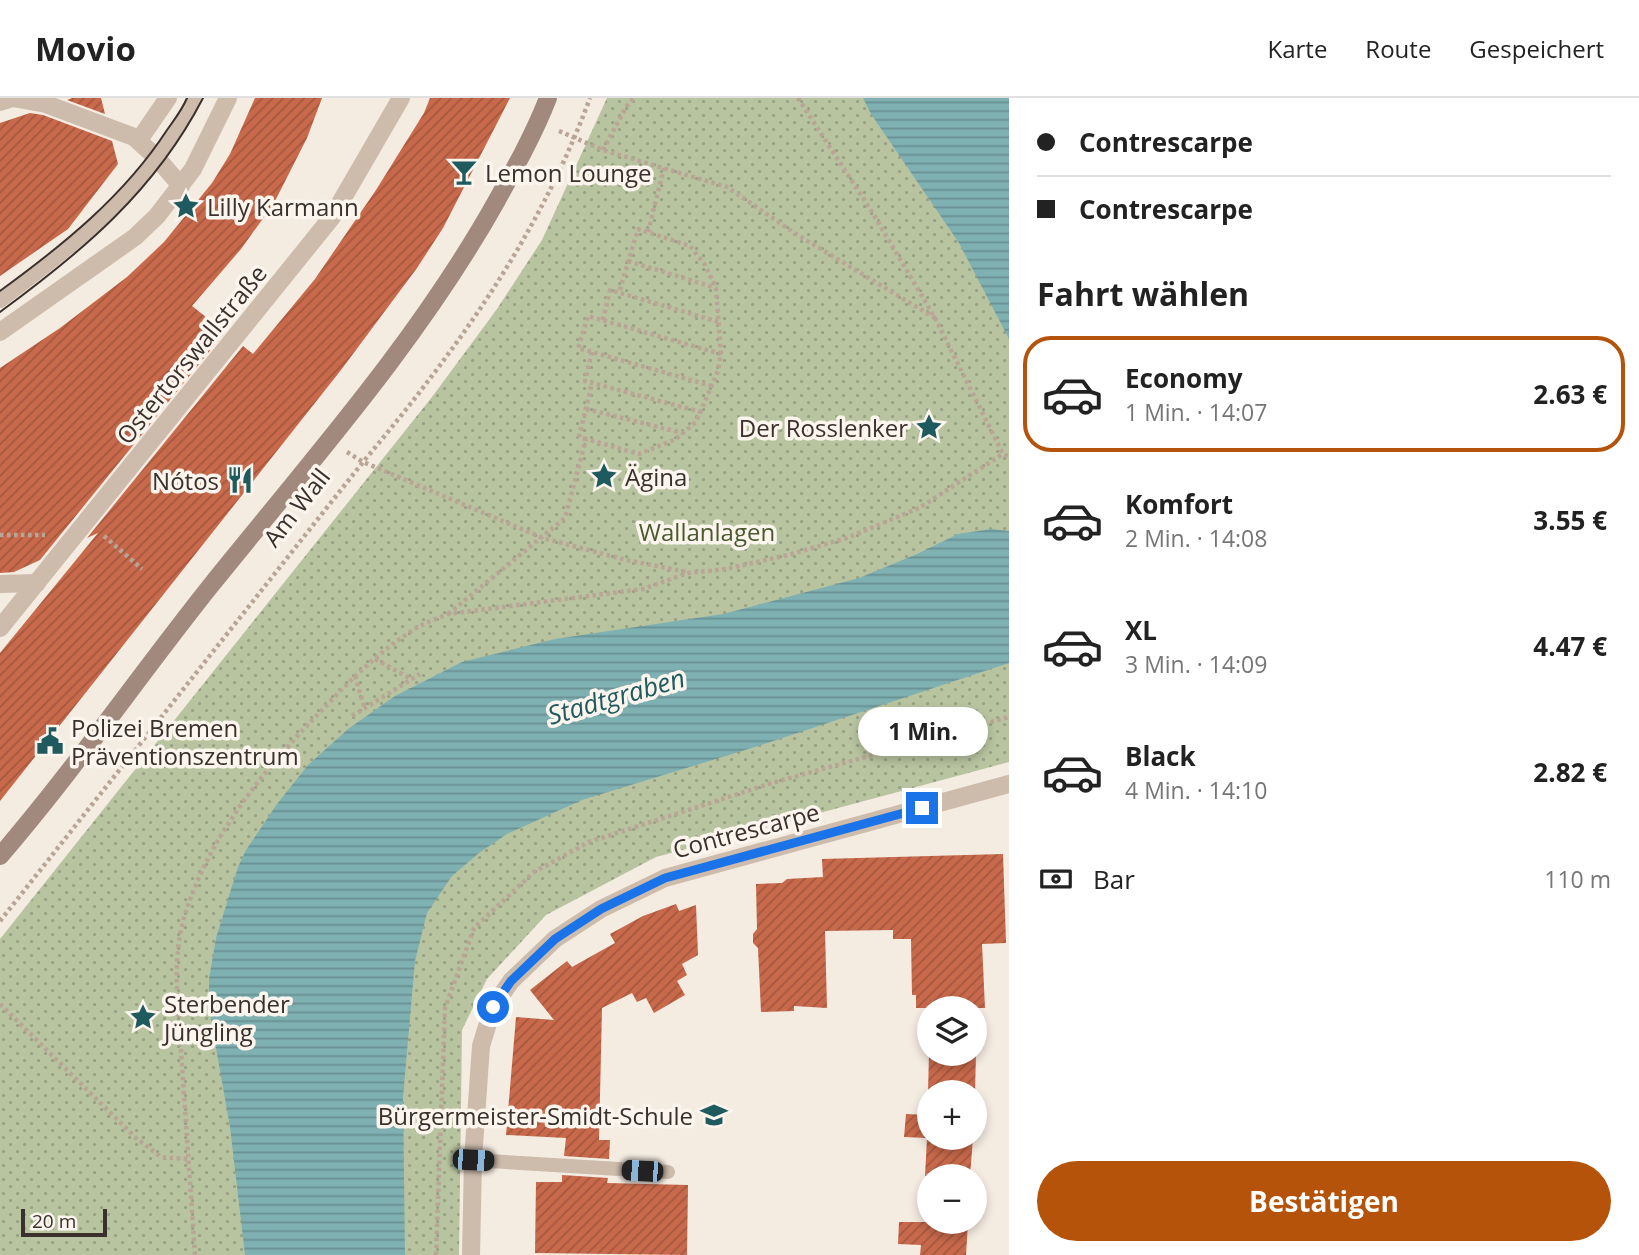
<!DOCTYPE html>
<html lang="de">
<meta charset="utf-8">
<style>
:root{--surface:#fff;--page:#f2f2f2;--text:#222;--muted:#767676;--line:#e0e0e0;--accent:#b45309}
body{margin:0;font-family:"Open Sans",sans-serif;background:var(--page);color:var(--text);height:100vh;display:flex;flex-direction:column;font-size:26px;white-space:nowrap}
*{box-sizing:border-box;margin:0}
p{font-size:23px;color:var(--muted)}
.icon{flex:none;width:38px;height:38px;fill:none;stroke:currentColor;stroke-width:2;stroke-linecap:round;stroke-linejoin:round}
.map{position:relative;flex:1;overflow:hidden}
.sheet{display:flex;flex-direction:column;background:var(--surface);width:630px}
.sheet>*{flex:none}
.banner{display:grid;align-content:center;height:154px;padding:0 28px;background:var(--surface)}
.buttons{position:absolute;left:917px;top:898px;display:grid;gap:14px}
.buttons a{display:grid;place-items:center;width:70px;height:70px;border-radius:50%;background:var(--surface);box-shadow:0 4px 10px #0003;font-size:35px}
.scale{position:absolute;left:21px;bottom:18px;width:86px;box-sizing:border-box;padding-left:7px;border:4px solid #3b302b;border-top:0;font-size:19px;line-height:24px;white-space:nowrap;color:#3b302b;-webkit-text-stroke:5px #fbf5ee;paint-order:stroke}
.end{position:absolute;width:32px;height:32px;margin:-16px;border:9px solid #1a73e8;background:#fff;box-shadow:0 0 0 4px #fff}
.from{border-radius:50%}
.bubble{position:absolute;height:49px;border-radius:24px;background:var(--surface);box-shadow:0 4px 10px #0003;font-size:23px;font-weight:700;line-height:49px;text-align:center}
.car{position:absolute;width:21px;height:42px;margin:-21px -10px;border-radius:9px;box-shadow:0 0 5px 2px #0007;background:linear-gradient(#222 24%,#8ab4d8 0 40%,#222 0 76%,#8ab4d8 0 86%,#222 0)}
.banner b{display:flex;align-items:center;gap:24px;height:66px;font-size:26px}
.banner b+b{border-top:2px solid var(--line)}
.banner i{width:18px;height:18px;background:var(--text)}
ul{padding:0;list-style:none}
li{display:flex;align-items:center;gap:21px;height:116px;margin:0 14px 10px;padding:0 14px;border:4px solid transparent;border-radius:28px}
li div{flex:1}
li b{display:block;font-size:26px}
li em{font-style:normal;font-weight:700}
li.on{border-color:var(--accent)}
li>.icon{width:63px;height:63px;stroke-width:1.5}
h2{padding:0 28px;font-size:32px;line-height:84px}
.pay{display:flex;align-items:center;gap:18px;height:77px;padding:0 28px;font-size:26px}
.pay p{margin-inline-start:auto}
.primary-button{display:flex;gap:14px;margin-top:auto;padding:14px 28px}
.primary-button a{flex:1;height:80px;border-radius:42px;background:var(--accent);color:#fff;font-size:28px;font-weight:700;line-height:80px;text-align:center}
header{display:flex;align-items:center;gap:42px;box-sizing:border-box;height:98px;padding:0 35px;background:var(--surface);border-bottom:2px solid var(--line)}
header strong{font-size:33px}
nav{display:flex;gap:38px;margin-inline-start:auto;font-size:24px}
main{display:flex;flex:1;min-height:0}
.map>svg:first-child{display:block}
</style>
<header>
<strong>Movio</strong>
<nav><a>Karte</a><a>Route</a><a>Gespeichert</a></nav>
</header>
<main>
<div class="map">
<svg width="1009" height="1157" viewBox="0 0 1009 1157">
<defs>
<pattern id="park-dots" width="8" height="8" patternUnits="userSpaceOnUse" patternTransform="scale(1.75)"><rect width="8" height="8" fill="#b8c4a0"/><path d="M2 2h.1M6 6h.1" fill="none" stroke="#97a083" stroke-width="1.8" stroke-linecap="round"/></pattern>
<pattern id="water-rules" width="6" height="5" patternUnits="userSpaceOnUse" patternTransform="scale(1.75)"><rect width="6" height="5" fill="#7fb0b2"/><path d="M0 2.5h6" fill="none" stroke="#699091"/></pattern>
<pattern id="building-hatch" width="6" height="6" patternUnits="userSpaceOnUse" patternTransform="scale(1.75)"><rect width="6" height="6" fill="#c8694b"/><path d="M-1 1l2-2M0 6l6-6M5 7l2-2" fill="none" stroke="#a4573f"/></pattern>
</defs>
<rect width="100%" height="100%" fill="#f4ebe1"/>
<path fill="url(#park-dots)" d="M 607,0 L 1009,0 L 1009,664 L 656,759 L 546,817 L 487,881 L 462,932 L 459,1157 L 0,1157 L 0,841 L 432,299 L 497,211 L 542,142 Z"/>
<g fill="url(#water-rules)">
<path d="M 863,0 L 1009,0 L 1009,241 L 959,145 L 871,16 Z"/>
<path d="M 991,431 L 1009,433 L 1009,565 L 755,649 L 582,702 L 507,736 L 479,755 L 452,778 L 427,815 L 415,863 L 403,999 L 405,1157 L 245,1157 L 230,1029 L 209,910 L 209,881 L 216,840 L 238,769 L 246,752 L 277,706 L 308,667 L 348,631 L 395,598 L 462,564 L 555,541 L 723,516 L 859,480 L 917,456 L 958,436 Z"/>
</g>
<g fill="url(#building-hatch)">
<path d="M 72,0 L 101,0 L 105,16 L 67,2 Z"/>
<path d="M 255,0 L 322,0 L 307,40 L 274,105 L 241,151 L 192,208 L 225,234 L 40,462 L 14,474 L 0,475 L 0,270 L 60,230 L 127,179 L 164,144 L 212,85 L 230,56 Z"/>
<path d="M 430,0 L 510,0 L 443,130 L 417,170 L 341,272 L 0,703 L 0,555 L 98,435 L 87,440 L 243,248 L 253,256 L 315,181 L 376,92 L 424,15 Z"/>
<path d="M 30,15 L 43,17 L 112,43 L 118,66 L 68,131 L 0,178 L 0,25 Z"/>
<path d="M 1003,756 L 1006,845 L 982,846 L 985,910 L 916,910 L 916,897 L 912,897 L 911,841 L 893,841 L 893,832 L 825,833 L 827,910 L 794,908 L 794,913 L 761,914 L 758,850 L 753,845 L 753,836 L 757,831 L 756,786 L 782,785 L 787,781 L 823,779 L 822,761 Z"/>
<path d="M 676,806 L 679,813 L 696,807 L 698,857 L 682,866 L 687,877 L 677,883 L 685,897 L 654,915 L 646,900 L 637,904 L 632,895 L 602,910 L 599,1042 L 610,1042 L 609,1061 L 564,1058 L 566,1040 L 506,1037 L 516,919 L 554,922 L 530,892 L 567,863 L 572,869 L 615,845 L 610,836 L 643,818 Z"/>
<path d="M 929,956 L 976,956 L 975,994 L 928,994 Z"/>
<path d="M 906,1016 L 929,1017 L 929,1040 L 973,1040 L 970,1078 L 925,1078 L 927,1040 L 904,1039 Z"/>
<path d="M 562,1077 L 608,1080 L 607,1085 L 688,1087 L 687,1157 L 535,1155 L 536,1084 L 562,1084 Z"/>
<path d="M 899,1124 L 968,1124 L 966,1157 L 920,1157 L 921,1147 L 898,1146 Z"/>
</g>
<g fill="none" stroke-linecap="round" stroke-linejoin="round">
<g stroke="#b9a596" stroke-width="4.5" stroke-dasharray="3.5 3.5" stroke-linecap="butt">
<path d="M 798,0 L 872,114 L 935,220 L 1003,356 L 1009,359"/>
<path d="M 559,33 L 603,52 L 727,89 L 796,136 L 935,220"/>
<path d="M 603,52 L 626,9 L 634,0"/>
<path d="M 648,134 L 664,70"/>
<path d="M 628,163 L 716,190"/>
<path d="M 603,222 L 610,192 L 719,224"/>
<path d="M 592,254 L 585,283 L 701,314"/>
<path d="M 712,288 L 578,250 L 588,218 L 721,256"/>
<path d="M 586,311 L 683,335"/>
<path d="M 586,341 L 579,339 L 592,285"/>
<path d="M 347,354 L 363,364 L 543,440 L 626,462 L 687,474"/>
<path d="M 0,437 L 45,437"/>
<path d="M 104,438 L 142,471"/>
<path d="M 448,516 L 565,420 L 586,341 L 639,356 L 676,341 L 696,324 L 718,273 L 721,256 L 716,190 L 705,167 L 690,148 L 638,131 L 619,195"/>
<path d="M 375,561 L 411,581"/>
<path d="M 355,578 L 365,611"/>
<path d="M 352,618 L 420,576"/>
<path d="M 0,823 L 363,364 C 457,252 539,138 590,0"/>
<path d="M 0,906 L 136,1040 L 161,1059 L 188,1061"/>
<path d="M 195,1157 L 177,894 C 176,869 177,845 184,820 C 208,738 266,669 325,609 C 353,579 383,550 418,529 C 427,524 438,520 448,516 L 643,491 L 688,475 L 726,471 L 788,457 L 847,440 L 919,410 L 1003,356"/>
<path d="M 436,1157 L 445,910 L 474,830 L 534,774 L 589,744 L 772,685 L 1009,619"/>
</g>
<g stroke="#cdbbac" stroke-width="14">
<path d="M 0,203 C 76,147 152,86 194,0"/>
<path d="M 473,1062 L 668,1074"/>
</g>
<g stroke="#cdbbac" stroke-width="18">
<path d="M 0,4 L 13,0 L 46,6 L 134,39 L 157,60 L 181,88"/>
<path d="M 139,42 L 168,0"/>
<path d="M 0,234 L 135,139 L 157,118 L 193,71 L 228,0"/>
<path d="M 0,486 L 37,485"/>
<path d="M 0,530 L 332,119 L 401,0"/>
<path d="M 471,1157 L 473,1062 L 481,948 L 493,909 L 511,883 L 555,841 L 601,811 L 665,780 L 1009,686"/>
</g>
<path stroke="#a18a7d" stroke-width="18" d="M 0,758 C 75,671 140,576 212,486 C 311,363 418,243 496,104 C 515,70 534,36 548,0"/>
<g stroke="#3b302b" stroke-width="2">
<path d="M 0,193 C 63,147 124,98 167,32 C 174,22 182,12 187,0"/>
<path d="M 0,214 C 83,153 155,93 203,0"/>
</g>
</g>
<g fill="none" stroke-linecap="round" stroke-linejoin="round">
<path stroke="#1a73e8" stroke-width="9" d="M 493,909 L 511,883 L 555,841 L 601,811 L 665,780 L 922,710"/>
</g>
<defs>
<symbol id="bar-bare" viewBox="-9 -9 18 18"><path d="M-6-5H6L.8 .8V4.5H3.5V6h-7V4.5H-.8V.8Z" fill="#1f5a5e" stroke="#fbf5ee" stroke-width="2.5" paint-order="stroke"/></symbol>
<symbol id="sight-bare" viewBox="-9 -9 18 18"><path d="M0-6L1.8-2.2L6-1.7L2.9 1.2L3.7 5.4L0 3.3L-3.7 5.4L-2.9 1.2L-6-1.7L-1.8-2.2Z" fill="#1f5a5e" stroke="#fbf5ee" stroke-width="2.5" paint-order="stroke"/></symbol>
<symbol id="restaurant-bare" viewBox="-9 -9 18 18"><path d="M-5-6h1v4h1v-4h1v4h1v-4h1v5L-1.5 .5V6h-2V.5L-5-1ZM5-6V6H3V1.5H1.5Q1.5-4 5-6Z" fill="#1f5a5e" stroke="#fbf5ee" stroke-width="2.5" paint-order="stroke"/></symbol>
<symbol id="civic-bare" viewBox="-9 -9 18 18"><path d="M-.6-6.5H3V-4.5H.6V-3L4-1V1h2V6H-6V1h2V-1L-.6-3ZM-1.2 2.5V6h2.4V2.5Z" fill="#1f5a5e" stroke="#fbf5ee" stroke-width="2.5" paint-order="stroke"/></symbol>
<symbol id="school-bare" viewBox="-9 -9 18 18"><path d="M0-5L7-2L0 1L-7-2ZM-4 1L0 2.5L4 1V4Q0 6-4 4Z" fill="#1f5a5e" stroke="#fbf5ee" stroke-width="2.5" paint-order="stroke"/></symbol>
</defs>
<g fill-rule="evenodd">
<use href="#bar-bare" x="445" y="55" width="38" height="38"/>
<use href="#sight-bare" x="167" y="89" width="38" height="38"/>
<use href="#sight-bare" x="910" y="310" width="38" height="38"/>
<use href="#sight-bare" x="585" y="359" width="38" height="38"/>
<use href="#restaurant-bare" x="221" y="363" width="38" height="38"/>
<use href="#civic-bare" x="31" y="624" width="38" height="38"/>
<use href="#sight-bare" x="124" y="900" width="38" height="38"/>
<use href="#school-bare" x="695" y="998" width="38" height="38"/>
</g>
<g text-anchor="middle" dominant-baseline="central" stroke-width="7" stroke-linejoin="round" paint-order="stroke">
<g font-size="24" fill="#3b302b" stroke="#fbf5ee" text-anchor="start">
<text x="485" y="74">Lemon Lounge</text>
<text x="207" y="108">Lilly Karmann</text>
<text x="908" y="329" text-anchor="end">Der Rosslenker</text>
<text x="625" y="378">Ägina</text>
<text x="219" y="382" text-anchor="end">Nótos</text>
<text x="71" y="629">Polizei Bremen<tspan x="71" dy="28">Präventionszentrum</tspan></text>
<text x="164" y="905">Sterbender<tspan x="164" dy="28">Jüngling</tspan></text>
<text x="693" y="1017" text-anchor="end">Bürgermeister-Smidt-Schule</text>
</g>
<g font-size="24" fill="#3b302b" stroke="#fbf5ee">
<text transform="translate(191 256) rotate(-51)">Ostertorswallstraße</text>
<text transform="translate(296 409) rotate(-52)">Am Wall</text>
<text transform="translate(746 732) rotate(-15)">Contrescarpe</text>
</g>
<g font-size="24" fill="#4a5a2e" stroke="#fbf5ee">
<text x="707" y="433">Wallanlagen</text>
</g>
<g font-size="26" font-style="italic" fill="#1f5a5e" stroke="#fbf5ee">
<text transform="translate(616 598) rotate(-16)">Stadtgraben</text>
</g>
</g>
</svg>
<div class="buttons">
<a><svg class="icon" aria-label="layers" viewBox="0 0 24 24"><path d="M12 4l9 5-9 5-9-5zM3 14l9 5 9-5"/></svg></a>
<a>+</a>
<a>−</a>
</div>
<div class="scale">20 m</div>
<i class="end from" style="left:493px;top:909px"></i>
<i class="end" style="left:922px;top:710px"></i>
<div class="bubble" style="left:858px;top:609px;width:130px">1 Min.</div>
<i class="car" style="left:473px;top:1062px;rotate:93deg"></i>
<i class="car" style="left:642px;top:1073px;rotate:273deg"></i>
</div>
<section class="sheet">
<div class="banner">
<b><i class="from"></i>Contrescarpe</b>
<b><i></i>Contrescarpe</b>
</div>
<h2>Fahrt wählen</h2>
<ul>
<li class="on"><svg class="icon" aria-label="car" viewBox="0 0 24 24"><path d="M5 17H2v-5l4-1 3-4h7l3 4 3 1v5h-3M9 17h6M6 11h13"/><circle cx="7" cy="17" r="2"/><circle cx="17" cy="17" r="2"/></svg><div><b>Economy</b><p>1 Min. · 14:07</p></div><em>2.63 €</em></li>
<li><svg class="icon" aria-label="car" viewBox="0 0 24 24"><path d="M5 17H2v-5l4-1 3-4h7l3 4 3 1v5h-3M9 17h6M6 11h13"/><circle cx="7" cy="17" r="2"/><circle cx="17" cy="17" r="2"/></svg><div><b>Komfort</b><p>2 Min. · 14:08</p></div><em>3.55 €</em></li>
<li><svg class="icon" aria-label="car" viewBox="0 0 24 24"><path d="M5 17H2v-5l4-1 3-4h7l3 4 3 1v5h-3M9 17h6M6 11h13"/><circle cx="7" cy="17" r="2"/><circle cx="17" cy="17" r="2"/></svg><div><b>XL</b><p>3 Min. · 14:09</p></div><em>4.47 €</em></li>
<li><svg class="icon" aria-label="car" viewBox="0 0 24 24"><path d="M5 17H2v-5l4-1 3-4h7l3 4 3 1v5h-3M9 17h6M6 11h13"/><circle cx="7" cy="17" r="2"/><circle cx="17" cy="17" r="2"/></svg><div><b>Black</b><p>4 Min. · 14:10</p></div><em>2.82 €</em></li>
</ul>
<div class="pay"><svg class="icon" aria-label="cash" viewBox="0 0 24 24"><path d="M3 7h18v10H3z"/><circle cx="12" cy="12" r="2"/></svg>Bar<p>110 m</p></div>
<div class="primary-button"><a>Bestätigen</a></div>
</section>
</main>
